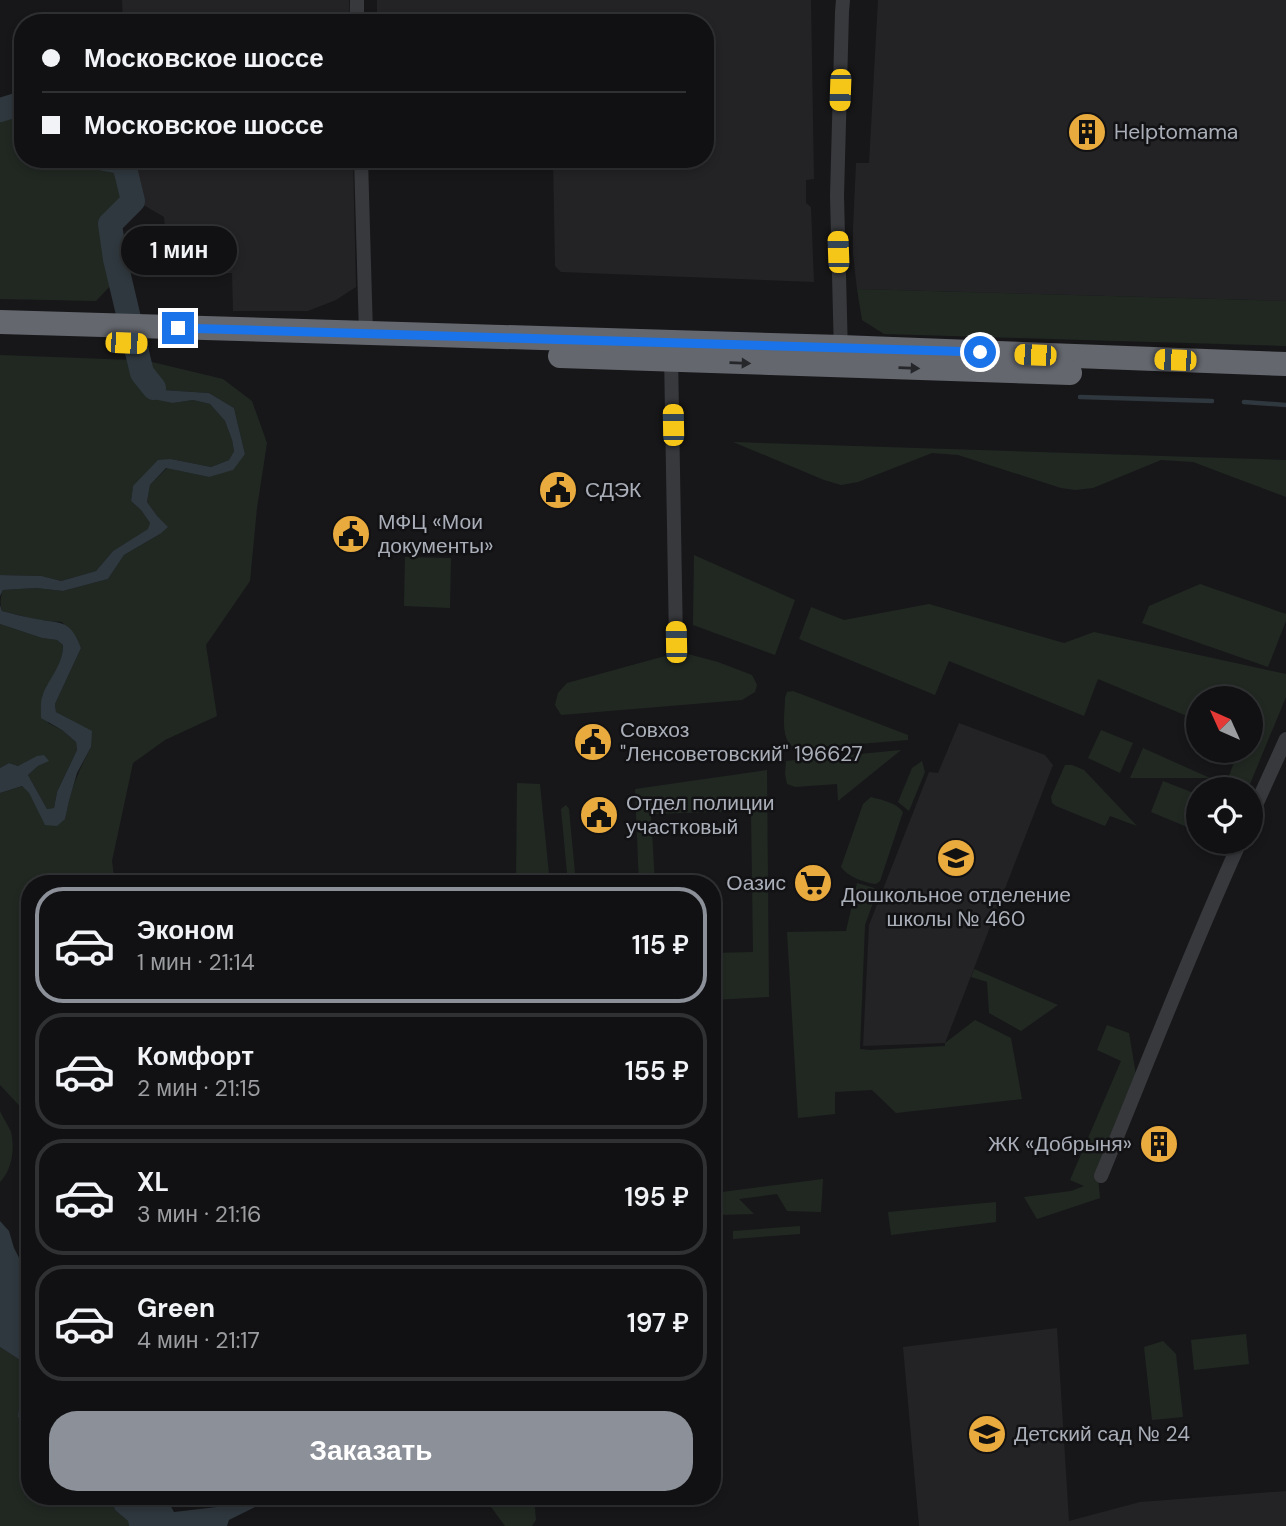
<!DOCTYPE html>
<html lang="ru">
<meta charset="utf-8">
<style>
:root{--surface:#111113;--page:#1a1a1c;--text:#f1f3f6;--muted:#9c9da0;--line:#303133;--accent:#8c9099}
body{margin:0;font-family:"DM Sans",sans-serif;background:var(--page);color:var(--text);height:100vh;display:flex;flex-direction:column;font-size:26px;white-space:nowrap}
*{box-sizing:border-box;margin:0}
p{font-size:23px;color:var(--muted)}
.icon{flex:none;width:38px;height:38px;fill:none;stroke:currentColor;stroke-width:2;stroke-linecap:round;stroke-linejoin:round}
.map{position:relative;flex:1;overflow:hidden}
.panel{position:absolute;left:21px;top:875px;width:700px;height:630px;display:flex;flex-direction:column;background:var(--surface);border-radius:28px;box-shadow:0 4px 10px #0003,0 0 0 2px var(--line)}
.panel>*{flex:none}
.guide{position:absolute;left:14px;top:14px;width:700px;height:154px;border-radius:28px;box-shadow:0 4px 10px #0003,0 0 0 2px var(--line);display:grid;align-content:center;height:154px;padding:0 28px;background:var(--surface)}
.needle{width:46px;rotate:315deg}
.controls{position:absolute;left:1186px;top:686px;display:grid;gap:14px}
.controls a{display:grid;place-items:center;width:77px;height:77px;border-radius:50%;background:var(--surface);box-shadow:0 4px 10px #0003,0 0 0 2px var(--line);font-size:35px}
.end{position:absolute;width:32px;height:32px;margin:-16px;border:9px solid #1a73e8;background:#fff;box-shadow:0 0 0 4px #fff}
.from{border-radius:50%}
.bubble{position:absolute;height:49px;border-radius:24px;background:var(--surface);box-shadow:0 4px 10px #0003,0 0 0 2px var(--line);font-size:23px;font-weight:600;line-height:49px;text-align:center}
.car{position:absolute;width:21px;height:42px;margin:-21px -10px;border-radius:9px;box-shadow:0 0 5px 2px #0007;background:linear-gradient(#f5c518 24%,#345 0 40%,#f5c518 0 76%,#345 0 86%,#f5c518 0)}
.guide b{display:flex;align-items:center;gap:24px;height:66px;font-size:26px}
.guide b+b{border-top:2px solid var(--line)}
.guide i{width:18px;height:18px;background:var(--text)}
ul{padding:12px 0 0;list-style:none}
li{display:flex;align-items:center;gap:21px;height:116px;margin:0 14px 10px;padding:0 14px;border:4px solid var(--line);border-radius:28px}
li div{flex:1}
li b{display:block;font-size:26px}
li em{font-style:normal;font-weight:600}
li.current{border-color:var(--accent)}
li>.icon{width:63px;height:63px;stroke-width:1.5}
.action{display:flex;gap:14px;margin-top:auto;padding:14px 28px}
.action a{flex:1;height:80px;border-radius:28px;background:var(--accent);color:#fff;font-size:28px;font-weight:600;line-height:80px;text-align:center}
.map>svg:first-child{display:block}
</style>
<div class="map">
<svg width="1286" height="1526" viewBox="0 0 1286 1526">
<rect width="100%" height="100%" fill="#171719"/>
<g fill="#232326">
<path d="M 122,0 L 349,0 L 350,23 L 123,23 Z"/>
<path d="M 377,0 L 811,0 L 814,179 L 806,180 L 806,203 L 811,207 L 814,282 L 561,272 L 555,266 L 553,159 L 705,159 L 705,23 L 377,23 Z"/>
<path d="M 878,0 L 1286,0 L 1286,301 L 857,289 L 853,254 L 853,228 L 856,163 L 869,163 Z"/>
<path d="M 128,159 L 353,159 L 356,287 L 336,300 L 308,311 L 233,311 L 232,273 L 169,273 L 164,217 L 140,203 L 129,168 Z"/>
<path d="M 959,723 L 1045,755 L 1053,765 L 945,1043 L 863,1046 L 869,925 L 929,772 L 938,773 Z"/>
<path d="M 1057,1328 L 1069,1521 L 1140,1502 L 1286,1491 L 1286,1526 L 919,1526 L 903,1347 Z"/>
</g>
<g fill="#212822">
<path d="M 23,112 L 23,159 L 91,159 L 116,170 L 122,177 L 123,187 L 122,195 L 100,220 L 112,284 L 96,301 L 0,299 L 0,119 Z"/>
<path d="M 857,289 L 1286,301 L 1286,346 L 884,334 L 862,320 Z"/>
<path d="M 0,355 L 133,360 L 137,377 L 173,403 L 193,400 L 210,404 L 225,421 L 232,440 L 234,451 L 229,460 L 211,467 L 171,459 L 133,486 L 131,501 L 141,510 L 150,523 L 149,529 L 113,551 L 96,571 L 61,581 L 42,576 L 0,575 Z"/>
<path d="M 148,361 L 223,379 L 252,401 L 267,443 L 257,508 L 250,581 L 206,645 L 217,716 L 165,740 L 133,763 L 112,861 L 115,884 L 30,884 L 30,1117 L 0,1085 L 0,793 L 22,786 L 29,793 L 45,824 L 65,819 C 70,791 78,772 91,747 L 69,719 L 56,712 L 55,704 L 81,648 L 62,622 L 38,620 L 2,611 C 0,604 0,598 3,590 L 36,588 L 63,591 L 108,579 L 124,555 L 160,534 L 158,517 L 147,502 L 150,485 L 167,468 L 209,477 L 245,454 L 234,408 L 209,393 L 163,390 L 148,373 Z"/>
<path d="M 733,442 L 1286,460 L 1286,497 L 1193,462 L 1161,460 L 1093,488 L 1075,490 L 1061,488 L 958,455 L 932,453 L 858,482 L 841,485 L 824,480 Z"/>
<path d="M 694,555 L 795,600 L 775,655 L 693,625 Z"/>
<path d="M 405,557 L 451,558 L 450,608 L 404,606 Z"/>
<path d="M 1200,584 L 1286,614 L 1286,621 L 1268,667 L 1142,623 L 1149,606 Z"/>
<path d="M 929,604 L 1064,643 L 1094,632 L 1286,674 L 1286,697 L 1250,784 L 1229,776 L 1238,751 L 1251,751 L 1251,698 L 1199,698 L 1199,721 L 1098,679 L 1084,716 L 949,661 L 935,695 L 799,639 L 811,607 L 844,620 Z"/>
<path d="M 0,624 L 42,638 L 57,640 L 63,645 C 63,664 51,681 42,696 L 48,723 L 62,730 L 76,742 L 77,750 L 57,792 L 54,808 L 47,809 L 28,775 L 38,766 L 48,761 L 44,755 L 18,766 L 9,763 L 0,768 Z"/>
<path d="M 684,653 L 718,662 L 752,675 L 757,685 L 755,692 L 742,700 L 561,715 L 555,705 L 558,693 L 567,683 L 665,656 Z"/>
<path d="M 793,691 L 908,735 L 908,740 L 797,749 C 779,742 785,715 785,698 L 787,692 Z"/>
<path d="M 1101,730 L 1133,743 L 1120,773 L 1088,758 Z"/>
<path d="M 1143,748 L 1210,778 L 1130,778 Z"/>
<path d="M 901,750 L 838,801 L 837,784 L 795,787 L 787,784 L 785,774 L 786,761 Z"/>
<path d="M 922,761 L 925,772 L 909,811 L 898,802 L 912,768 Z"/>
<path d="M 1065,765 L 1072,765 L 1084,770 L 1137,826 L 1110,816 L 1105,826 L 1056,806 L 1052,803 L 1051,797 Z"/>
<path d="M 767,770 L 769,997 L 712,1000 L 712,953 L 753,952 L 751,811 L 651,814 L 655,884 L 639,884 L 635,789 Z"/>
<path d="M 1163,781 L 1199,795 L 1199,832 L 1151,812 Z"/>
<path d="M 517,783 L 540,784 L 550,884 L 516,884 Z"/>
<path d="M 871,797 C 882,800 897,803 903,812 L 880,881 L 876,884 C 865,883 848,877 841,867 L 863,804 Z"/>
<path d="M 566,805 L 569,809 L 576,884 L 568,884 L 561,809 Z"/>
<path d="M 857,883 L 878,889 L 865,925 L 860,1049 L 870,1050 L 945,1046 L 945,1043 L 975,1020 L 1011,1038 L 1022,1099 L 896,1113 L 872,1090 L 835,1092 L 835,1114 L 798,1118 L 787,932 L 846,931 Z"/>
<path d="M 974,969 L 1058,1005 L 1021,1031 L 989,1013 L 987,982 L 971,977 Z"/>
<path d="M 1107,1025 L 1129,1033 L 1137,1081 L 1098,1178 L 1100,1198 L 1037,1219 L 1024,1197 L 1071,1191 L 1084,1186 L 1070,1180 L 1121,1061 L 1097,1050 Z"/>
<path d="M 0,1111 C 3,1118 8,1125 11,1132 C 15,1149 12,1170 0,1182 Z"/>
<path d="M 823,1179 L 821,1212 L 787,1211 L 777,1194 L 739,1199 L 754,1214 L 718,1215 L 712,1207 L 712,1193 L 714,1193 Z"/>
<path d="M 996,1202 L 996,1222 L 891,1235 L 888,1212 Z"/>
<path d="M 800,1226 L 800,1234 L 733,1239 L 733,1231 Z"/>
<path d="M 1246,1334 L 1249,1364 L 1194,1370 L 1191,1340 Z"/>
<path d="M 1163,1341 L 1176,1354 L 1183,1417 L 1152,1420 L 1144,1347 Z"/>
<path d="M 0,1347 L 23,1362 L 18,1417 L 30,1430 L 30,1496 L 110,1496 L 115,1510 L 128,1521 L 129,1526 L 0,1526 Z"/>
<path d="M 483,1496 L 534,1496 L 536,1520 L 532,1526 L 505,1526 Z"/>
</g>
<g fill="#2f383e">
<path d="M 133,360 L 148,361 L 148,373 L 163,390 L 209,393 L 234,408 L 245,454 L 233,470 L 209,477 L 166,468 L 150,485 L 147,502 L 158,517 L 168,527 L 160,534 L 124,555 L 108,579 L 63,591 L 36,588 L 3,590 L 0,596 L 0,575 L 42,576 L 61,581 L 96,571 L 113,551 L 148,529 L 150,523 L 141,510 L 131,501 L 133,486 L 158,460 L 171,459 L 211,467 L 229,460 L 234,451 L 232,440 L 225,421 L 210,404 L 193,400 L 173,403 L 153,399 L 137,376 Z"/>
<path d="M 0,605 L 2,611 C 14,614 25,617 36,619 C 62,624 70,619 81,648 L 55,704 L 56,712 L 92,731 L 91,747 L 77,773 L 69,801 L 65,819 L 57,826 L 45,825 L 29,793 L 22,786 L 0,793 L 0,768 L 9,763 L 18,766 L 37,756 L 44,755 L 49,761 L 38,766 L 28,775 L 47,809 L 54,808 L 57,792 L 77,750 L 76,742 L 62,730 L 41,718 C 41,710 40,702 43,694 C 50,677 63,665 63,645 L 57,640 L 42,638 L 0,624 Z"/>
<path d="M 0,1221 L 9,1231 L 14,1248 L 30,1279 L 30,1430 L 18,1417 L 23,1362 L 0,1347 Z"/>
<path d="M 110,1496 L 165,1496 L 174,1512 L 243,1504 L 259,1505 L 229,1520 L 227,1526 L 129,1526 L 128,1521 L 115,1510 Z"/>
</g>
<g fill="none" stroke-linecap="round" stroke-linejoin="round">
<g stroke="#2f383e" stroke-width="4.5">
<path d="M 1080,397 L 1212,401"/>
<path d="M 1244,402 L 1286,405"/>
</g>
<g stroke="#2f383e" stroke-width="24">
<path d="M 0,110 L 23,103"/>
<path d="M 104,159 L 122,162 L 126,172 L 133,201 L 110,224 L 115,259 L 142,373 L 154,388"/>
</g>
<g stroke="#38393d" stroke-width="14">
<path d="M 357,0 L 357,23"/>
<path d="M 361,159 L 366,334"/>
<path d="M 841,354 L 837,196 L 842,12 L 843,0"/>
<path d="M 671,355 L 676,642"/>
<path d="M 1251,816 L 1286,739"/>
<path d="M 1101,1176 C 1147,1064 1190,952 1240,842"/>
</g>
<g stroke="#64676e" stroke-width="24">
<path d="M 0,322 L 841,347 L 1286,364"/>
<path d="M 560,356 L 1070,373"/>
</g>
</g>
<defs><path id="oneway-solid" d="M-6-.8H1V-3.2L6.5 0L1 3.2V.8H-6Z" transform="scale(1.75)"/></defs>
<g fill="#26272a">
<use href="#oneway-solid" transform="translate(740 363) rotate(2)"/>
<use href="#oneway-solid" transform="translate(909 368) rotate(2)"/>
</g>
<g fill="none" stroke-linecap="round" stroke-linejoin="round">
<path stroke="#1a73e8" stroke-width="9" d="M 178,328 L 980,352"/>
</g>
<defs>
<symbol id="building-disc" viewBox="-11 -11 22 22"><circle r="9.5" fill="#e9aa3e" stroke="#121214"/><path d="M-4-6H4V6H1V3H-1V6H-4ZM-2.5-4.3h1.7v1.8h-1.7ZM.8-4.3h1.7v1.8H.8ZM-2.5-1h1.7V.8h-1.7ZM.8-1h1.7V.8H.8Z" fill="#111"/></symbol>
<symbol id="civic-disc" viewBox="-11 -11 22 22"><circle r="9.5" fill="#e9aa3e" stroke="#121214"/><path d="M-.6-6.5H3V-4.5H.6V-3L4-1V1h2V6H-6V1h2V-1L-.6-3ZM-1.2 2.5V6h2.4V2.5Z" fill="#111"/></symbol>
<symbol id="school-disc" viewBox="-11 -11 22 22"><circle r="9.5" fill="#e9aa3e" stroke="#121214"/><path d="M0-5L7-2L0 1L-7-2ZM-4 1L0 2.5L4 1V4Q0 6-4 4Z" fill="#111"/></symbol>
<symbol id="supermarket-disc" viewBox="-11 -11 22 22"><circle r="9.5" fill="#e9aa3e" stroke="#121214"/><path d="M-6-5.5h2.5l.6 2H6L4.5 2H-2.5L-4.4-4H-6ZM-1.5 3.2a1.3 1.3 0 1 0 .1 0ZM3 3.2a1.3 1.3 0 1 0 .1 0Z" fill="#111"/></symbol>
</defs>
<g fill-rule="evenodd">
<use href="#building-disc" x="1065" y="110" width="44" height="44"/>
<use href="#civic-disc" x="536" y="468" width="44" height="44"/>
<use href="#civic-disc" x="329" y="512" width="44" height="44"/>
<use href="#civic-disc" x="571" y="720" width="44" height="44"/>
<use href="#civic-disc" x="577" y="793" width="44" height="44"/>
<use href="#school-disc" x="934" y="836" width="44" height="44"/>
<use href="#supermarket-disc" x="791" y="861" width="44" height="44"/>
<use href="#building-disc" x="1137" y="1122" width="44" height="44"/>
<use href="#school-disc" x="965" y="1412" width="44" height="44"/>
</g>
<g text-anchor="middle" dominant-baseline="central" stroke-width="5" stroke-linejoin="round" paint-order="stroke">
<g font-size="21" fill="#a9aeb8" stroke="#121214" text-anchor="start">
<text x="1114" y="132">Helptomama</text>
<text x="585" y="490">СДЭК</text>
<text x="378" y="522">МФЦ «Мои<tspan x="378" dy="24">документы»</tspan></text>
<text x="620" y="730">Совхоз<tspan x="620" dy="24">"Ленсоветовский" 196627</tspan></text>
<text x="626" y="803">Отдел полиции<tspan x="626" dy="24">участковый</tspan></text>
<text x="786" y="883" text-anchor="end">Оазис</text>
<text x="956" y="895" text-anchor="middle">Дошкольное отделение<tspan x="956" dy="24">школы № 460</tspan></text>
<text x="1132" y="1144" text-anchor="end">ЖК «Добрыня»</text>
<text x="1014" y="1434">Детский сад № 24</text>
</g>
</g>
</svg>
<div class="controls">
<a><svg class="needle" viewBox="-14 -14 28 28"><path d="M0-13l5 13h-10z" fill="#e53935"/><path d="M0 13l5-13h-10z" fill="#9c9da0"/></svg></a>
<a><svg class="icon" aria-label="locate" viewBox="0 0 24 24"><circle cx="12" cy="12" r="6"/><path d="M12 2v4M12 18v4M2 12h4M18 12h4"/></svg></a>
</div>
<i class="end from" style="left:980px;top:352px"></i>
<i class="end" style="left:178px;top:328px"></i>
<div class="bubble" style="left:121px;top:226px;width:116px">1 мин</div>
<i class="car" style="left:840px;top:90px;rotate:182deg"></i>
<i class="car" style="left:838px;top:252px;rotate:358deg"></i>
<i class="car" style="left:126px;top:343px;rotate:92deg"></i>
<i class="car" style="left:1035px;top:355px;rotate:272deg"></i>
<i class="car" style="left:1175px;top:360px;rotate:272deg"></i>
<i class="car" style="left:673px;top:425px;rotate:359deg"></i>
<i class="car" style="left:676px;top:642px;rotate:359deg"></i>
<div class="guide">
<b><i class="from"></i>Московское шоссе</b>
<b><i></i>Московское шоссе</b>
</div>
<section class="panel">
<ul>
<li class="current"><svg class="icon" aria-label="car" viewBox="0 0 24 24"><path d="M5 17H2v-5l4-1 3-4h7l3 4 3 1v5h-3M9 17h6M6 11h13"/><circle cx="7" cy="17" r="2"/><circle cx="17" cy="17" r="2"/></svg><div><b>Эконом</b><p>1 мин · 21:14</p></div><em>115 ₽</em></li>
<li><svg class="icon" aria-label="car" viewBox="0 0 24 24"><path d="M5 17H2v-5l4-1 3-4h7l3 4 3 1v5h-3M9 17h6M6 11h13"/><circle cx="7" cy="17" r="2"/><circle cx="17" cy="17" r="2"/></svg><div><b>Комфорт</b><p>2 мин · 21:15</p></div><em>155 ₽</em></li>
<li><svg class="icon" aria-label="car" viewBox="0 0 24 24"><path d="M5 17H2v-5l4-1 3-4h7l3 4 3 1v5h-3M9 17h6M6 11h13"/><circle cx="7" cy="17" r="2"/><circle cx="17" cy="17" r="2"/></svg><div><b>XL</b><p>3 мин · 21:16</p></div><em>195 ₽</em></li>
<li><svg class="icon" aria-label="car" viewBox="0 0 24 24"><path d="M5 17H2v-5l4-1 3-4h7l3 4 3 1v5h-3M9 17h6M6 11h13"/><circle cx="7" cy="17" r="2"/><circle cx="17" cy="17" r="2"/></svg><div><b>Green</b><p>4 мин · 21:17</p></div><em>197 ₽</em></li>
</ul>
<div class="action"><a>Заказать</a></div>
</section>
</div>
